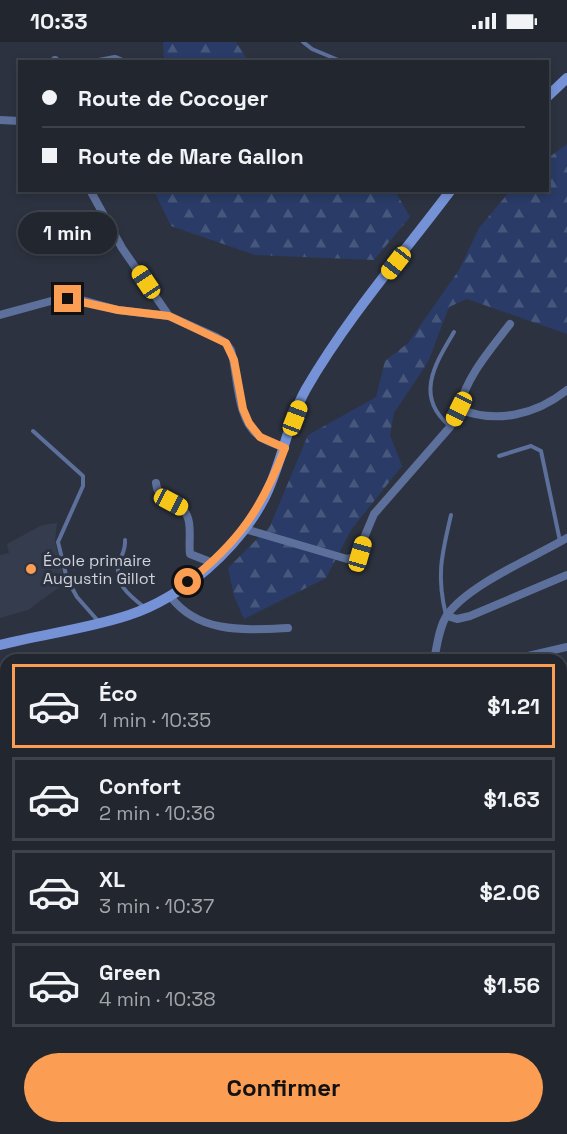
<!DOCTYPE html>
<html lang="fr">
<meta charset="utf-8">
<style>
:root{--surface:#21262f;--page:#292e37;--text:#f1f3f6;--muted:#a2a5aa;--line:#3e434b;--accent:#fc9d54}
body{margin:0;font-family:"Space Grotesk",sans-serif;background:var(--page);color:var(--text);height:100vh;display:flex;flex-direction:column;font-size:22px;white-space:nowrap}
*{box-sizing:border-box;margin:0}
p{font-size:20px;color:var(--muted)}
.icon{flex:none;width:33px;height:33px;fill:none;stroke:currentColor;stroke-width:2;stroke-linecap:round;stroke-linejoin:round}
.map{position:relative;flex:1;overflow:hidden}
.side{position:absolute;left:0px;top:612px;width:567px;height:480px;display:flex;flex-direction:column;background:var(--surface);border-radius:18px 18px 0 0;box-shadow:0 3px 9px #0003,0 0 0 2px var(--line)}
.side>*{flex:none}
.hud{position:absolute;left:18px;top:18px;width:531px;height:132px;border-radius:0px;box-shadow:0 3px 9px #0003,0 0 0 2px var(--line);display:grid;align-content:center;height:132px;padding:0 24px;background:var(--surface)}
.end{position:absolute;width:27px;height:27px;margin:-14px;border:8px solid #fc9d54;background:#111;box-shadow:0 0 0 3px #111}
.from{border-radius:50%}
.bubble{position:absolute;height:42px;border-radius:21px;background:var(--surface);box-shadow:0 3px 9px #0003,0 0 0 2px var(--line);font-size:20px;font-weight:800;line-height:42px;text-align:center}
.car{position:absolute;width:18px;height:36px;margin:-18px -9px;border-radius:8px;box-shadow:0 0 4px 2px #0007;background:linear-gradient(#f5c518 24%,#345 0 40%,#f5c518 0 76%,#345 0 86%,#f5c518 0)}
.hud b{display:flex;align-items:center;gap:21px;height:57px;font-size:22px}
.hud b+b{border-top:2px solid var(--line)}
.hud i{width:15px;height:15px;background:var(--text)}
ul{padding:10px 0 0;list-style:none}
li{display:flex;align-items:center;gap:18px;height:84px;margin:0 12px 9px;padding:0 12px;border:3px solid var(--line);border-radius:0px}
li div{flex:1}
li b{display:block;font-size:22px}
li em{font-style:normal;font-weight:800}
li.active{border-color:var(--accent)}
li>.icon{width:54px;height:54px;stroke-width:1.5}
.action{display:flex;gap:12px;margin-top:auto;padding:12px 24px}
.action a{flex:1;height:69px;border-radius:36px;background:var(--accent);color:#111;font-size:24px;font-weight:800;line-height:69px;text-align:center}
.status{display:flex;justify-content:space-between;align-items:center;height:42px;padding:0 30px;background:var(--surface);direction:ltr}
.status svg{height:16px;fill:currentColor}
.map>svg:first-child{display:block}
</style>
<div class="status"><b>10:33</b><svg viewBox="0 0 49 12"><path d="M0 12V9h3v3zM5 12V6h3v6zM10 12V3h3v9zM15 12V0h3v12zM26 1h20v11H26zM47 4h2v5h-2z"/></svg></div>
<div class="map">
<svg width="567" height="1092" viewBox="0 0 567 1092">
<defs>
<pattern id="forest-firs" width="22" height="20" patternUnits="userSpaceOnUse" patternTransform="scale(1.5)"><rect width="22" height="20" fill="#293b66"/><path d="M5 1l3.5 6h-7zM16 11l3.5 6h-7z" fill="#47567b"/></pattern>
</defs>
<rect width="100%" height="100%" fill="#2c323f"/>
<path fill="#343c4e" d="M 57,481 L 55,499 L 65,541 L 28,568 L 0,576 L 0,513 L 9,511 L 7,502 L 42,483 Z"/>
<g fill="url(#forest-firs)">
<path d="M 163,0 L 236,0 L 248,19 L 164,19 Z"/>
<path d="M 567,102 L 567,292 L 467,257 L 449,265 L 428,320 L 394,371 L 390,393 L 402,424 L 351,488 L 326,536 L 244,577 L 234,554 L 228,526 L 270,484 L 308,393 L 376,355 L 385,319 L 408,301 L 459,228 L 479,186 L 510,149 L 548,148 L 548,116 Z"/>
<path d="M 154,149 L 395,149 L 410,175 L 374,218 L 255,213 L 171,184 Z"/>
</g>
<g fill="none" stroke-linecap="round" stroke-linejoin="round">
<g stroke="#5d709b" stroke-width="4">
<path d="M 303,0 L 312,7 L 343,20"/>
<path d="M 450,384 C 414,355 435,322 454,290"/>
<path d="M 33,389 L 83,434 L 83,444 L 58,500 L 67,537 L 77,555 L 99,580"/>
<path d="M 499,414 L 531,404 L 541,409 L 560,499"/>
<path d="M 125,498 C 126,507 122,512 119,521 C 113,541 130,554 144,565"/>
<path d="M 446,573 C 436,533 442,512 451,473"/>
</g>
<g stroke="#5d709b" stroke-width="8">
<path d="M 55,18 L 55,20"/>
<path d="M 99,20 L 115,17 L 122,20"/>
<path d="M 0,78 L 20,79"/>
<path d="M 90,148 L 122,206 L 169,274"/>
<path d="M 0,273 L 51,259 L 82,258 L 118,268 L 169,274 L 216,295 L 226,301 L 231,308 C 238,333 236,377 259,394 C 266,400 277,402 285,406"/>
<path d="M 459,367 C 466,335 490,308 510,282"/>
<path d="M 156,441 C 158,459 172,456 182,466 C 194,478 188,498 190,512 L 213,521"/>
<path d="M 245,487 L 347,517 L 356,515 L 374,472 L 450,385 L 459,367 C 496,382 536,373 567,348"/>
<path d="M 170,554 C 198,592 245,588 288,586"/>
<path d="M 447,574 L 457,577 L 470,574 L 567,533"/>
<path d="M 434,618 C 437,604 439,585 447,573 C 469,542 533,516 567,496"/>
<path d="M 511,618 L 567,605"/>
<path d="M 561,775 L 567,779"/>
<path d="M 0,962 L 6,953"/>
<path d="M 561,971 L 567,976"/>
<path d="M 63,1086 L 68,1092"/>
<path d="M 271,1086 L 275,1092"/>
<path d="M 472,1086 L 483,1092"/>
<path d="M 126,1092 L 164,1089"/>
<path d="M 245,1092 L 246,1086"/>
</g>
<g stroke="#7592d7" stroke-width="10">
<path d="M 548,54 L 567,36"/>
<path d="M 0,603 C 42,592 87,587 129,573 C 183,555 237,508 264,457 C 282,422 287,381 306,347 C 347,276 402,213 451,148"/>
</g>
</g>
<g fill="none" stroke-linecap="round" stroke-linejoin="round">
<path stroke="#fc9d54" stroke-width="8" d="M 68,257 L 118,268 L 169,274 L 226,301 L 234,318 L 243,367 L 249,381 L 260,395 L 285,406 C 262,466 239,500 188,540"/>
</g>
<circle fill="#fc9d54" stroke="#2c323f" stroke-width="2" cx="31" cy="527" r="6"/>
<g text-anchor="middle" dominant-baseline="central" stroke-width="6" stroke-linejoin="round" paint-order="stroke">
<g font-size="16" fill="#d0d4dd" stroke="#2c323f" text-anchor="start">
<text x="43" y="518">École primaire<tspan x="43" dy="18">Augustin Gillot</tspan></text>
</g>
</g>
</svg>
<i class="end from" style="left:188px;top:540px"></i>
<i class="end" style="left:68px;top:257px"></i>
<div class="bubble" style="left:18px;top:170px;width:99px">1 min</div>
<i class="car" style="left:396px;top:221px;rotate:218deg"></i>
<i class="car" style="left:146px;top:240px;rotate:326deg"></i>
<i class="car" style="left:459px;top:367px;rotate:206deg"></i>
<i class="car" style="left:295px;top:376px;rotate:21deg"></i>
<i class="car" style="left:171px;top:460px;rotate:118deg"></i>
<i class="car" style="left:360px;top:512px;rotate:16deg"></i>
<div class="hud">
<b><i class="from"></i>Route de Cocoyer</b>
<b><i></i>Route de Mare Gallon</b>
</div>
<section class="side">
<ul>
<li class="active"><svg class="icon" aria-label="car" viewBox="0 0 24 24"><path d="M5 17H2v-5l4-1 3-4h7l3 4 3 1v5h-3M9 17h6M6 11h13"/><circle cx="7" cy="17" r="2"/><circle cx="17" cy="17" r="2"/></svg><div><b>Éco</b><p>1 min · 10:35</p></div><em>$1.21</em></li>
<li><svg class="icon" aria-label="car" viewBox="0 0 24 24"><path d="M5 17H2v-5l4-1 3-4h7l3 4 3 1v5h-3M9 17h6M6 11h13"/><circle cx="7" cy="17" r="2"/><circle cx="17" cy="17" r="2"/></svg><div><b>Confort</b><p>2 min · 10:36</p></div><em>$1.63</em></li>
<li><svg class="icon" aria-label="car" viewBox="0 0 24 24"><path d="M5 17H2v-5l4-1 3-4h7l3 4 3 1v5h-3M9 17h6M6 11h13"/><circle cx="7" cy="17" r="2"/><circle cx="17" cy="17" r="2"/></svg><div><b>XL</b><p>3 min · 10:37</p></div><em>$2.06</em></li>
<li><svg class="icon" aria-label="car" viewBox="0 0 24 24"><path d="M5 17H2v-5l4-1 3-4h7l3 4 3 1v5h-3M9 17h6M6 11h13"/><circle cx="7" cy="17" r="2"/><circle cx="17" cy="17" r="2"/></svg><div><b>Green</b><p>4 min · 10:38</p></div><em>$1.56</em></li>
</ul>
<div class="action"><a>Confirmer</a></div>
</section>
</div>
